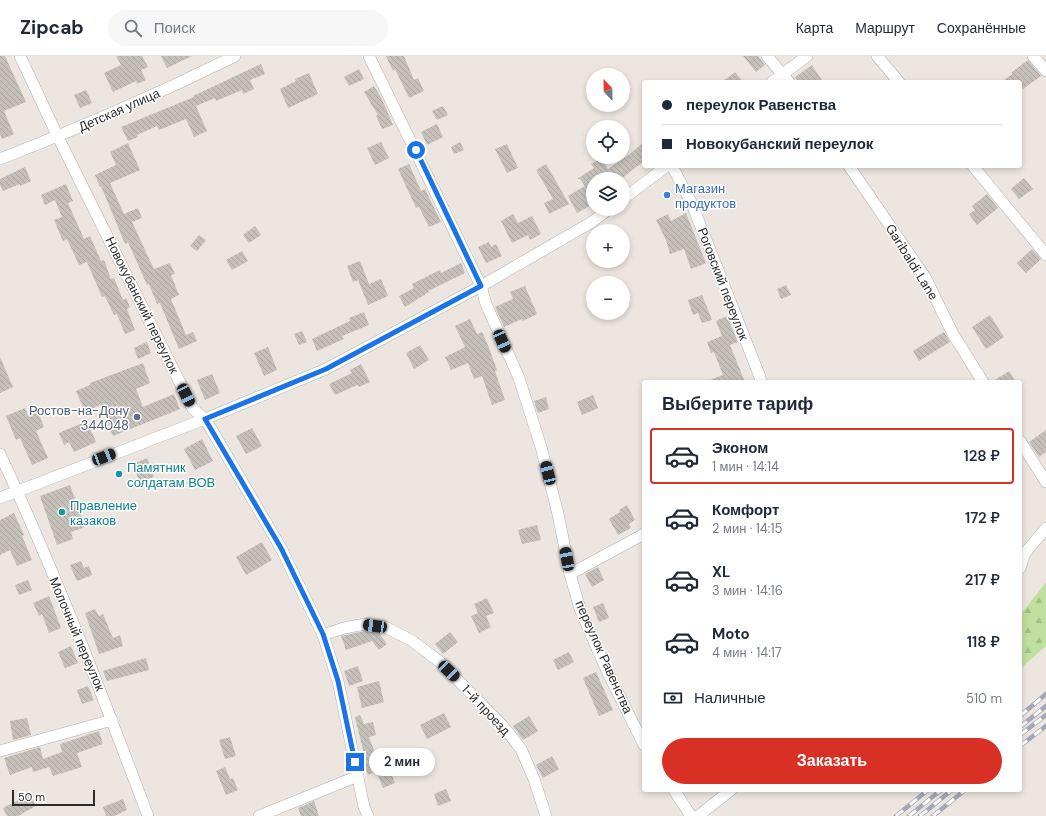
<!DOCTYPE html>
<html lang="ru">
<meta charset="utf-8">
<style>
:root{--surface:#fff;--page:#f6f6f7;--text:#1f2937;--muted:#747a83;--line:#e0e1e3;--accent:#d93025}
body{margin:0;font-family:"DM Sans",sans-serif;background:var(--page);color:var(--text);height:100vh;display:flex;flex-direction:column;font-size:15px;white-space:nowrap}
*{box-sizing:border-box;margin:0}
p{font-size:13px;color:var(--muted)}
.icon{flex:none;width:22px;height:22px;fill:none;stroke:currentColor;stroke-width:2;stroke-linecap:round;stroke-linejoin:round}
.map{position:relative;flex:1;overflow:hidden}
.details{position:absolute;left:642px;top:324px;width:380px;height:412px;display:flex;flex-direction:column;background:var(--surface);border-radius:4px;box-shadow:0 2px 6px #0003}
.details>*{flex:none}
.hud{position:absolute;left:642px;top:24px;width:380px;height:88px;border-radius:4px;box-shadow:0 2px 6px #0003;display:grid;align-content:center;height:88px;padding:0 20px;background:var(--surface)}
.needle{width:26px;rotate:338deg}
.tools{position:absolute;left:586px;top:12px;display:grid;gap:8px}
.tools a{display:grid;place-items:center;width:44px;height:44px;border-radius:50%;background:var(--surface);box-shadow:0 2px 6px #0003;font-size:20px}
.scale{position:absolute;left:12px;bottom:10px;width:83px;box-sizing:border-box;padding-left:4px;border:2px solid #2c2c2c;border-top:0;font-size:11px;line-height:14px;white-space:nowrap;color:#2c2c2c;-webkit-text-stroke:3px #fff;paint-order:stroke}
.end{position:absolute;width:18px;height:18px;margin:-9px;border:5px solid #1a73e8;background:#fff;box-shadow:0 0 0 2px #fff}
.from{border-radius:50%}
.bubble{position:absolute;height:28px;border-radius:14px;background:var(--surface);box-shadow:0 2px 6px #0003;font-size:13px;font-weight:600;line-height:28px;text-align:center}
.car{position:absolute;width:12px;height:24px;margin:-12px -6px;border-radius:5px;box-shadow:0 0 3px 1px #0007;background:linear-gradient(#222 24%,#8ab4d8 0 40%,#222 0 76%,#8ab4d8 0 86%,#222 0)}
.hud b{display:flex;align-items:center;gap:14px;height:38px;font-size:15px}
.hud b+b{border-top:1px solid var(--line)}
.hud i{width:10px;height:10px;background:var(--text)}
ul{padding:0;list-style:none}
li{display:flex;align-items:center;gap:12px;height:56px;margin:0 8px 6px;padding:0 12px;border:2px solid transparent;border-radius:4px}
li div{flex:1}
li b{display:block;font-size:15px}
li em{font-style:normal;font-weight:600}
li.selected{border-color:var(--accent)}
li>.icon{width:36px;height:36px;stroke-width:1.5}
h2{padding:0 20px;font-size:18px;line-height:48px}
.pay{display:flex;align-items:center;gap:10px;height:44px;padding:0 20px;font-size:15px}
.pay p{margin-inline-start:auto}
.primary-button{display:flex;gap:8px;margin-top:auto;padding:8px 20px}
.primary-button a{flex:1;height:46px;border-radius:24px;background:var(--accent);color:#fff;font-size:16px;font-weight:600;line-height:46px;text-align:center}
header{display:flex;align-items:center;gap:24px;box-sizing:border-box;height:56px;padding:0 20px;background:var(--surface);border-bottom:1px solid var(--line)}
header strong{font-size:19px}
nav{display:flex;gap:22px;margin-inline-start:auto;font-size:14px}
.search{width:280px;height:36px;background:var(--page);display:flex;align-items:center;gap:10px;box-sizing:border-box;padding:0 14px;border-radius:22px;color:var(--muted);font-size:15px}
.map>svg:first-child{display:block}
</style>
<header>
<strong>Zipcab</strong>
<div class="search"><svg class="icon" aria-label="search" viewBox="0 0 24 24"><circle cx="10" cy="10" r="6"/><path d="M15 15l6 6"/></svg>Поиск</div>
<nav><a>Карта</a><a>Маршрут</a><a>Сохранённые</a></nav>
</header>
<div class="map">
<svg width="1046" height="760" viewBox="0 0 1046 760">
<defs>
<pattern id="forest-firs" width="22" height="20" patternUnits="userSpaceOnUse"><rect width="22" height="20" fill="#bfe09f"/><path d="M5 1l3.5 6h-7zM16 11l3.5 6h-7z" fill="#a4c089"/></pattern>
<pattern id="building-back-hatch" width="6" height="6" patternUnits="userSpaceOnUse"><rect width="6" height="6" fill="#c6c0bb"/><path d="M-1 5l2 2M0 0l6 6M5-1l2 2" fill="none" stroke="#aaa5a1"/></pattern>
</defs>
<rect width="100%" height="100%" fill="#ede5df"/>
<path fill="url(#forest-firs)" d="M 1046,526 L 1046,590 L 1020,613 L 1020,559 Z"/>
<g fill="url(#building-back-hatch)">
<path d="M 0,0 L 5,0 L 26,46 L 4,55 L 14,78 L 2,83 L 0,78 Z"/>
<path d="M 116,0 L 142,0 L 148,11 L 141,14 L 146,24 L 137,28 L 136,25 L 113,36 L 104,17 L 121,9 Z"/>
<path d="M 161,0 L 192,0 L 167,12 Z"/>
<path d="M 386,0 L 404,0 L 414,24 L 418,22 L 424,35 L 409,42 L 395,13 L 393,15 Z"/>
<path d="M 743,0 L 758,0 L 765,9 L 756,16 Z"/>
<path d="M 1028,4 L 1041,20 L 1023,33 L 1020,26 L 1002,26 L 1012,18 L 1012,16 Z"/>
<path d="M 261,8 L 265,18 L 250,24 L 254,33 L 243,38 L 242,34 L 216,45 L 215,42 L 196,50 L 207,75 L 194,81 L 186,63 L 159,74 L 157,70 L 137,79 L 138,81 L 128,85 L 121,71 L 194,41 L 193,40 Z"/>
<path d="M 812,9 L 823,26 L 799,26 L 795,21 Z"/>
<path d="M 359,13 L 364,23 L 349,30 L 344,21 Z"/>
<path d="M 735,16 L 743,26 L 722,26 Z"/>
<path d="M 309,17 L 318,38 L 288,52 L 280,33 L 296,25 L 295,23 Z"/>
<path d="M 374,30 L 381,41 L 393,69 L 382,73 L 376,60 L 378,59 L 364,36 Z"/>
<path d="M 86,34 L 92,47 L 80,52 L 74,39 Z"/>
<path d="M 443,50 L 448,59 L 437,64 L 432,55 Z"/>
<path d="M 437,68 L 443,81 L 427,89 L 421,76 Z"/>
<path d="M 381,86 L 389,102 L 375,109 L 367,92 Z"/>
<path d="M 460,86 L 464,94 L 454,98 L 451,91 Z"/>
<path d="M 644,86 L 644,105 L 621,123 L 593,123 L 593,148 L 577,157 L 568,140 L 585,130 L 580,123 L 577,123 L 594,112 L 591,108 L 601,102 L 608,113 L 630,98 Z"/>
<path d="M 128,87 L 140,114 L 110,127 L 124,158 L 138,152 L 142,162 L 132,166 L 154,213 L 170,207 L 175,218 L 171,219 L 179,239 L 171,243 L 186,279 L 193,276 L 197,285 L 179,293 L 160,247 L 157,248 L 149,228 L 147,229 L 128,186 L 125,188 L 101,130 L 100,131 L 95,119 L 116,109 L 110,96 Z"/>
<path d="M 507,88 L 518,112 L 507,117 L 495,93 Z"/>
<path d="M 409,108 L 421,135 L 425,133 L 441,166 L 429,171 L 419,151 L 416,152 L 398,113 Z"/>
<path d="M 546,108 L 569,148 L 549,158 L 544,147 L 553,143 L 536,114 Z"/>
<path d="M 25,111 L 31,125 L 20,130 L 20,128 L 3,135 L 0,129 L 0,123 Z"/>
<path d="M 1024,122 L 1033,133 L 1019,143 L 1011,133 Z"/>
<path d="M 66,128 L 73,145 L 68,147 L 84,183 L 90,180 L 101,205 L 104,204 L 111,223 L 114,222 L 123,244 L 126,242 L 130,251 L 127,253 L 135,274 L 125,278 L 117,258 L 114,259 L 105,240 L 102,241 L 87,206 L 79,209 L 67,183 L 63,185 L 54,164 L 62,161 L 55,144 L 45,149 L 41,139 Z"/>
<path d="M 987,138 L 998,152 L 977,169 L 969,158 L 975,154 L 972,150 Z"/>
<path d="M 686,157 L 706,207 L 691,213 L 684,193 L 670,198 L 666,184 L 656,164 L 668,158 L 671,165 Z"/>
<path d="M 513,158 L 518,167 L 532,160 L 541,178 L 530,184 L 528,179 L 512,187 L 501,165 Z"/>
<path d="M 255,170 L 261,179 L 249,187 L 243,179 Z"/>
<path d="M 199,179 L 206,184 L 197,195 L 190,190 Z"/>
<path d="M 489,186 L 491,191 L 496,188 L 502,200 L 486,207 L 478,191 Z"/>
<path d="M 1032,193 L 1041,203 L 1026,217 L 1017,207 Z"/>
<path d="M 242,195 L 248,205 L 232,214 L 226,204 Z"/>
<path d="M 360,205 L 369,228 L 381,223 L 388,240 L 368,249 L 358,224 L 353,226 L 347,210 Z"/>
<path d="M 461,207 L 465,217 L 428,235 L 429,236 L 405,251 L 399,240 L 414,232 L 412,228 L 440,214 L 441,217 Z"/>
<path d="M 786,229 L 791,239 L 781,243 L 777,233 Z"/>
<path d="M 525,230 L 537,258 L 523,265 L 522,263 L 504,271 L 495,251 L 513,243 L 510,236 Z"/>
<path d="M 702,239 L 712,264 L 702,267 L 698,257 L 693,259 L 688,244 Z"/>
<path d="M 364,256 L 369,269 L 342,280 L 344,283 L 317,295 L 312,283 L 350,265 L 349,262 Z"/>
<path d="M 990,259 L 1004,281 L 986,293 L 972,271 Z"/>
<path d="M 727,260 L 738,286 L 730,289 L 745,326 L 705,326 L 723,319 L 714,296 L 711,297 L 707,286 L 722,280 L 716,265 Z"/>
<path d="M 470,263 L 477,278 L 482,276 L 487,287 L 497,314 L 495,315 L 505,344 L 492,349 L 482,320 L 474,323 L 468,307 L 451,314 L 445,301 L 465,291 L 455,270 Z"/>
<path d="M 302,275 L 307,286 L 299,289 L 294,278 Z"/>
<path d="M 944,276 L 950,286 L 919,305 L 913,295 Z"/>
<path d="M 147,286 L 151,297 L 138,303 L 134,292 Z"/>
<path d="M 420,289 L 429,304 L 414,313 L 406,297 Z"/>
<path d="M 268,291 L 277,314 L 264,320 L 254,297 Z"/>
<path d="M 0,301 L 13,331 L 0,337 Z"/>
<path d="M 143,307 L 150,327 L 136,333 L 143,351 L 174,338 L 180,353 L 113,380 L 100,349 L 85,356 L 76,335 L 90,329 L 90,327 Z"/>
<path d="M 361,308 L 370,326 L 359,331 L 357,329 L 335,339 L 329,328 L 352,317 L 350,314 Z"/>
<path d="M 1009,315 L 1016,326 L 992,326 Z"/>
<path d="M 212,318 L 220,337 L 205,344 L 197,324 Z"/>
<path d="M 593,339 L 598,352 L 582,359 L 577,346 Z"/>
<path d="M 546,341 L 549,353 L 538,357 L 534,345 Z"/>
<path d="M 25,352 L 28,360 L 38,356 L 44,371 L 36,375 L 48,402 L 32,409 L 20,382 L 16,384 L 6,360 Z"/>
<path d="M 87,365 L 96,386 L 74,396 L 69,386 L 64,389 L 59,377 Z"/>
<path d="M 252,372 L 262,390 L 246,398 L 236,380 Z"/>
<path d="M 1046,374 L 1046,396 L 1039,401 L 1029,386 Z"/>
<path d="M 202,383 L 213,405 L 195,414 L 184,393 Z"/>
<path d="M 147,402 L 154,421 L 140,427 L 133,408 Z"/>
<path d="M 70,429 L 85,471 L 71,476 L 73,483 L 57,489 L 40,440 Z"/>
<path d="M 627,449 L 635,464 L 629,468 L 631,472 L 618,479 L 609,463 L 620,456 L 619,454 Z"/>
<path d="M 14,457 L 24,479 L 22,480 L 32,504 L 17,510 L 10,494 L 0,499 L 0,464 Z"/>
<path d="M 537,469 L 541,484 L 522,488 L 518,474 Z"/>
<path d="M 262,486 L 272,504 L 246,519 L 236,501 Z"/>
<path d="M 81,505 L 84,512 L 89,510 L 92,519 L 77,525 L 70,509 Z"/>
<path d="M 598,511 L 604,524 L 592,531 L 585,518 Z"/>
<path d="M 28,524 L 32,534 L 19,539 L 15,529 Z"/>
<path d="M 49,540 L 61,572 L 49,577 L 42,558 L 39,560 L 33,547 Z"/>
<path d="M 487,542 L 494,557 L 486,560 L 491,571 L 479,577 L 471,560 L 478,557 L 474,548 Z"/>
<path d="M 603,547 L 609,562 L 599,566 L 593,551 Z"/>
<path d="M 95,553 L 99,560 L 103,558 L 113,582 L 120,579 L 123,590 L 99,598 L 85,557 Z"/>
<path d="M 365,575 L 379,577 L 387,588 L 379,594 L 372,585 L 346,594 L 341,580 Z"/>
<path d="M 450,576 L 458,586 L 443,598 L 435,588 Z"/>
<path d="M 71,590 L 78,607 L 65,612 L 58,596 Z"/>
<path d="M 569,596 L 574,606 L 558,614 L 553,604 Z"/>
<path d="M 146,602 L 149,614 L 107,625 L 103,615 Z"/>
<path d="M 358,610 L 363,625 L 349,630 L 344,615 Z"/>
<path d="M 596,616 L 613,654 L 599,660 L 583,622 Z"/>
<path d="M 379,625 L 384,646 L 362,652 L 357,631 Z"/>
<path d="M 88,630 L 94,644 L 82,648 L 77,634 Z"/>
<path d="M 444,657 L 451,671 L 427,683 L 420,669 Z"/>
<path d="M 360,659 L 364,668 L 373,666 L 376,679 L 369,681 L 381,713 L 368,719 L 361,701 L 361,700 L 364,698 L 355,661 Z"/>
<path d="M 529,660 L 538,675 L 523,684 L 513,670 Z"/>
<path d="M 27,662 L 31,679 L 13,684 L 10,665 Z"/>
<path d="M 99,675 L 103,688 L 77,697 L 82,711 L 53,720 L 49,711 L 33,716 L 32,711 L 10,719 L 4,702 L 40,691 L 43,703 L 62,696 L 60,688 Z"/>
<path d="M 230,681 L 236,700 L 225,703 L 219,684 Z"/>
<path d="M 552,700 L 559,713 L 543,722 L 536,709 Z"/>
<path d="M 225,711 L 230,723 L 233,722 L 238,734 L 226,739 L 216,715 Z"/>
<path d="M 389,712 L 395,727 L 383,732 L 377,717 Z"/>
<path d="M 446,733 L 451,745 L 438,750 L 434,738 Z"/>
<path d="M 30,738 L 36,750 L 18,760 L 7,760 L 3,752 Z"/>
<path d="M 123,743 L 127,754 L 114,760 L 106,760 L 103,751 Z"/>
<path d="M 314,745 L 319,760 L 301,760 L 298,752 Z"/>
</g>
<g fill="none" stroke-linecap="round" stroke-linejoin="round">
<defs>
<g id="minor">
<path d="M 20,0 L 58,81 L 193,353 L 205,363 L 213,376 L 281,492 L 323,579 L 338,625 L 364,751 L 368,760"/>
<path d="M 369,0 L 481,230 L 486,248 L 519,322 L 541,391 L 558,458 L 570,518 L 580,553 L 607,615 L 644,689"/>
<path d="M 767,0 L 789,26"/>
<path d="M 877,0 L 899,26"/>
<path d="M 1033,0 L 1046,15"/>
<path d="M 772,26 L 807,0"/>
<path d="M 0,103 C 80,72 158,38 235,0"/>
<path d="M 672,110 L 692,148 L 760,321 L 761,326"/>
<path d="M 849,110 L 925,221 L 953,278 L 983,326"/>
<path d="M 973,110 L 1046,199"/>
<path d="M 623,143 L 667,110"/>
<path d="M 1020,385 L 1046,426"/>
<path d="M 0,398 C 55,516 102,638 148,760"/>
<path d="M 0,442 L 205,363 L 326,313 L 481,230 L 592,166 L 609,153"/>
<path d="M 1020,512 L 1025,497 L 1046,472"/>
<path d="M 570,518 L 644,478"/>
<path d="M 323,579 L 344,572 L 365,568 L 385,571 L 411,584 L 440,606 L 503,670 L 521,693 L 534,723 L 546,760"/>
<path d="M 0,695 L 112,664"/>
<path d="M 674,734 L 691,760"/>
<path d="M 259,760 L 358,720"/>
<path d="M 698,760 L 731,734"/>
</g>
</defs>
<use href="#minor" stroke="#acb0b8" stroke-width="12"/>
<use href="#minor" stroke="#fff" stroke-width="11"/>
<defs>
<g id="rail">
<path d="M 1020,660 L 1046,638"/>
<path d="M 1020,671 L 1046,650"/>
<path d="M 1020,679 L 1046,659"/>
<path d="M 1020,690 L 1046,670"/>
<path d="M 896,760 L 928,734"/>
<path d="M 909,760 L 941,734"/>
<path d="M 920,760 L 952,734"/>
<path d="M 933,760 L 965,734"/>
</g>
</defs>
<use href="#rail" stroke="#a2a8b5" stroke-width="4.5"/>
<use href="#rail" stroke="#fff" stroke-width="3" stroke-dasharray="9" stroke-linecap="butt"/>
</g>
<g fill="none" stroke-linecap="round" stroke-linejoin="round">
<path stroke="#1a73e8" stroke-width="5" d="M 355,706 L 338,625 L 323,578 L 281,492 L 205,363 L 326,313 L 481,230 L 416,94"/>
</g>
<circle fill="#3f7fe0" stroke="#fff" stroke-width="1.5" cx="667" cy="139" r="4"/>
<circle fill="#5c6f8a" stroke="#fff" stroke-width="1.5" cx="137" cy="361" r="4"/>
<g fill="#0f9aa8" stroke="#fff" stroke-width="1.5">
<circle cx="119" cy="418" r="4"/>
<circle cx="62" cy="456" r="4"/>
</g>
<g text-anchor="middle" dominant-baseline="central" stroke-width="3" stroke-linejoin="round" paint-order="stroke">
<g font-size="13" fill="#2c2c2c" stroke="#fff">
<text transform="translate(119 54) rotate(-24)">Детская улица</text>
<text transform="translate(912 206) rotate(58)">Garibaldi Lane</text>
<text transform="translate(723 228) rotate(69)">Роговский переулок</text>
<text transform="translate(142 249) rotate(64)">Новокубанский переулок</text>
<text transform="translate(77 578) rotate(67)">Молочный переулок</text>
<text transform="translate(604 601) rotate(66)">переулок Равенства</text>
<text transform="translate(486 654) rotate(47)">1-й проезд</text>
</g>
<g font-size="13" fill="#366cbe" stroke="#fff" text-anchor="start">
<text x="675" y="132">Магазин<tspan x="675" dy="15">продуктов</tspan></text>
</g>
<g font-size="13" fill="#4e5e75" stroke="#fff" text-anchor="end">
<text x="129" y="354">Ростов-на-Дону<tspan x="129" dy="15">344048</tspan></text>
</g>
<g font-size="13" fill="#0d838f" stroke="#fff" text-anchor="start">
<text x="127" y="411">Памятник<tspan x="127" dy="15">солдатам ВОВ</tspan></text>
<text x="70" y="449">Правление<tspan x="70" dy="15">казаков</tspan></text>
</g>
</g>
</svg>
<div class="tools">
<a><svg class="needle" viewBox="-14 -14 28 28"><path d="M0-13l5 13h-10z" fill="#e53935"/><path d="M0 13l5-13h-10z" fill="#747a83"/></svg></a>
<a><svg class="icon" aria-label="locate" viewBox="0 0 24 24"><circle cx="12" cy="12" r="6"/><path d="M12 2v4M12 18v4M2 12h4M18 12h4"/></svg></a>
<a><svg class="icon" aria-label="layers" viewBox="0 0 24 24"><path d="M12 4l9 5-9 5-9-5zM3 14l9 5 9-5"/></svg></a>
<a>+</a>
<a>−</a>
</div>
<div class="scale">50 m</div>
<i class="end from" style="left:416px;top:94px"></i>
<i class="end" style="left:355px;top:706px"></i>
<div class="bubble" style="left:369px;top:692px;width:66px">2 мин</div>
<i class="car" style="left:502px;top:285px;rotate:156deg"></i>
<i class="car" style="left:186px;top:339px;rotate:154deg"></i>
<i class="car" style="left:104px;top:401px;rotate:69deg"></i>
<i class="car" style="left:548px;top:417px;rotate:346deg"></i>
<i class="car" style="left:567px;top:503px;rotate:349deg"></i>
<i class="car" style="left:375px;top:570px;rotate:278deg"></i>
<i class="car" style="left:449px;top:615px;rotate:134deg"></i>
<div class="hud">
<b><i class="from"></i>переулок Равенства</b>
<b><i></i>Новокубанский переулок</b>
</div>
<section class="details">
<h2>Выберите тариф</h2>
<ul>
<li class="selected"><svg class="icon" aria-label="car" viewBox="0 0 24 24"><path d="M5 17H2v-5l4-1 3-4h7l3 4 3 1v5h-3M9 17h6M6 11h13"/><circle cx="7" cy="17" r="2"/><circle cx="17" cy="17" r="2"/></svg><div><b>Эконом</b><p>1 мин · 14:14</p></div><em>128 ₽</em></li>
<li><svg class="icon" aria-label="car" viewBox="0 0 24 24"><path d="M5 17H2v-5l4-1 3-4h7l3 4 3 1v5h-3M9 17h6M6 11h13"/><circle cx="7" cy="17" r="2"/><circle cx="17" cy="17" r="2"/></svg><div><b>Комфорт</b><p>2 мин · 14:15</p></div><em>172 ₽</em></li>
<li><svg class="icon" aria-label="car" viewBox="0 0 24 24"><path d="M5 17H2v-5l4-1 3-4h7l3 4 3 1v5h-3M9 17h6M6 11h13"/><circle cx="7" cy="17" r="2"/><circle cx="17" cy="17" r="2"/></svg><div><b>XL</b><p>3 мин · 14:16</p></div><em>217 ₽</em></li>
<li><svg class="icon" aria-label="car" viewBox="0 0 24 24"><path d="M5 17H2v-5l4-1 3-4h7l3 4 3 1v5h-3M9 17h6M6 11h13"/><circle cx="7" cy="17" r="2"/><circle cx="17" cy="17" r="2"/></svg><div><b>Moto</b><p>4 мин · 14:17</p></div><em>118 ₽</em></li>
</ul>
<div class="pay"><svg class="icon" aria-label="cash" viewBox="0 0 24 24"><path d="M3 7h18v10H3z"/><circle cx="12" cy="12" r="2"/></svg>Наличные<p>510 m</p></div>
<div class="primary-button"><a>Заказать</a></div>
</section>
</div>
